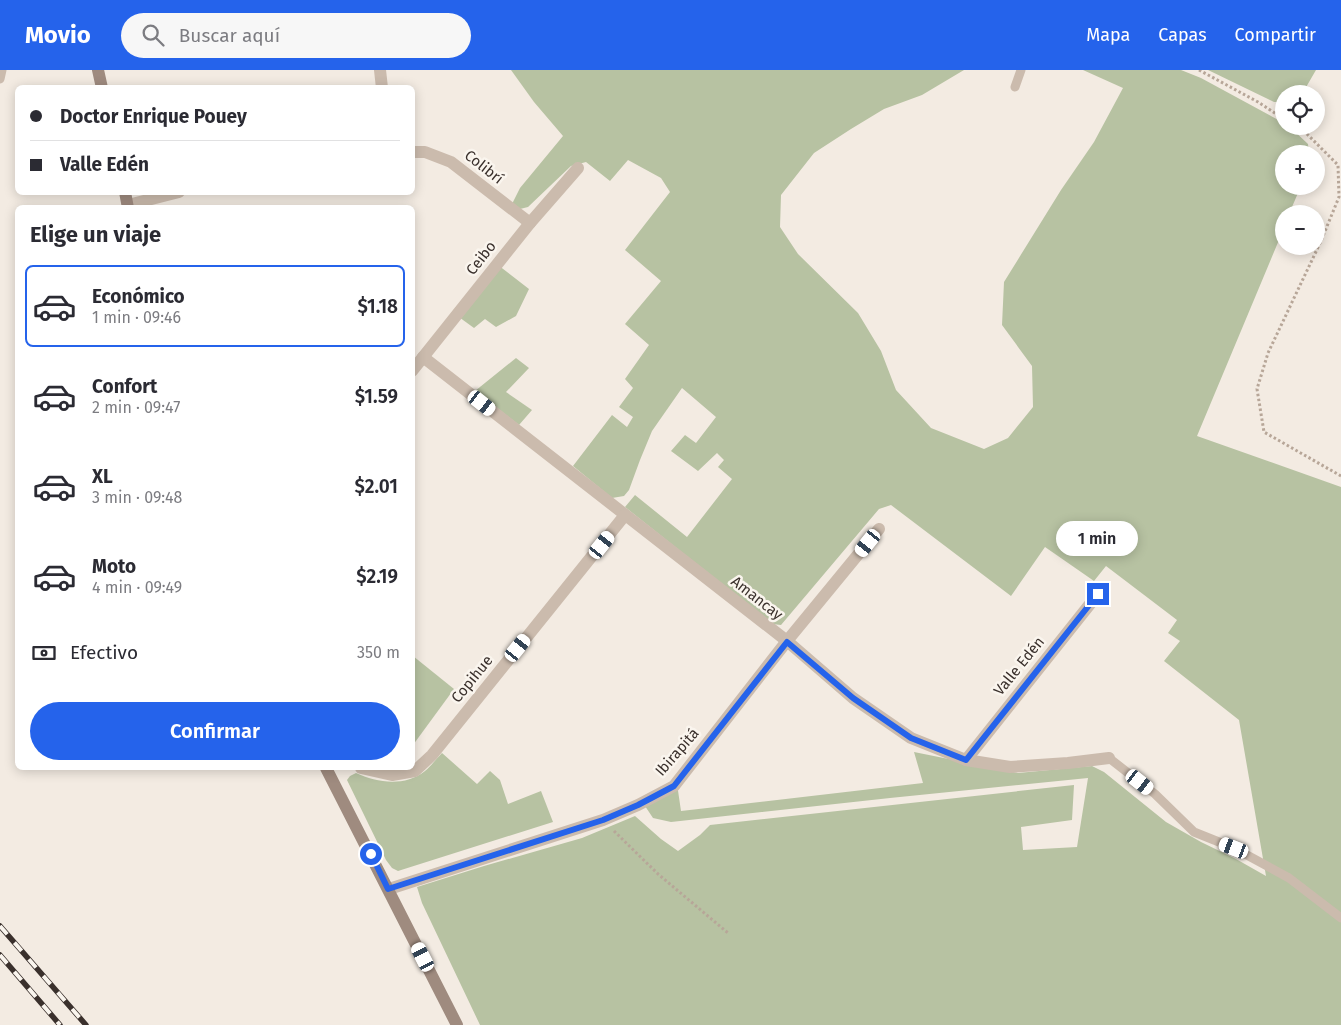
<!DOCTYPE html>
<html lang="es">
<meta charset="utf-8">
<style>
:root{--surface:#fff;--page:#f7f7f7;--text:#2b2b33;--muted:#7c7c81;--line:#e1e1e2;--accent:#2563eb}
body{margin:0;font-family:"Fira Sans",sans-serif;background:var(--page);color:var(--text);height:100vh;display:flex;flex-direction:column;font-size:19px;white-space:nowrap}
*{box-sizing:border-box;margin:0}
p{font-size:16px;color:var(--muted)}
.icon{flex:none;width:28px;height:28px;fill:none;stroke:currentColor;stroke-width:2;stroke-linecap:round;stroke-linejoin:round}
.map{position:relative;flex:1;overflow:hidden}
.sheet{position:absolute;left:15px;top:135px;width:400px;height:565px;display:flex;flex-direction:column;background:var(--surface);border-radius:8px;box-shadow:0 2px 12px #0003}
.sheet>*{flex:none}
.hud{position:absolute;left:15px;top:15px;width:400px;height:110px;border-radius:8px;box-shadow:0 2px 12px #0003;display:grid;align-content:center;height:110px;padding:0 15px;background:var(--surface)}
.tools{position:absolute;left:1275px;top:15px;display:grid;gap:10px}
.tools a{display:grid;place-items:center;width:50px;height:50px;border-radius:50%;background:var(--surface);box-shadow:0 2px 12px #0003;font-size:25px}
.end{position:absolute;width:22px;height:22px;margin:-11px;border:6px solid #2563eb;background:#fff;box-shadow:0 0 0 2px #fff}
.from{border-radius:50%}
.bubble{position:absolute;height:35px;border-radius:18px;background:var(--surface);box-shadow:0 2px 12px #0003;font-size:16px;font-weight:600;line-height:35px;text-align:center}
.car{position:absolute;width:15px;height:30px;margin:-15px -8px;border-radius:6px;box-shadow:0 0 4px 1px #0007;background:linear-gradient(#fff 24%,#345 0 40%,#fff 0 76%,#345 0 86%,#fff 0)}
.hud b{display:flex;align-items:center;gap:18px;height:48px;font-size:19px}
.hud b+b{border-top:1px solid var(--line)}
.hud i{width:12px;height:12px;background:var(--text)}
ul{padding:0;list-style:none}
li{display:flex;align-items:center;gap:15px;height:82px;margin:0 10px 8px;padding:0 5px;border:2px solid transparent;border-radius:8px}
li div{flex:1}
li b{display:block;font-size:19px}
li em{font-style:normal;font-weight:600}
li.on{border-color:var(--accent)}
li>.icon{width:45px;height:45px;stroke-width:1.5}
h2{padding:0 15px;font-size:22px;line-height:60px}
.pay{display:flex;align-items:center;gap:12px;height:55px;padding:0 15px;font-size:19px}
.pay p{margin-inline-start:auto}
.primary-button{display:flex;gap:10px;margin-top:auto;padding:10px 15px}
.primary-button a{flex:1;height:58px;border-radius:30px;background:var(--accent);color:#fff;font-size:20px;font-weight:600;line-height:58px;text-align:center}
header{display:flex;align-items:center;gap:30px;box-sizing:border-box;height:70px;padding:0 25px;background:var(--accent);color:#fff}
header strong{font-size:24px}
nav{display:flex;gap:28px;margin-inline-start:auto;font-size:18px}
.search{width:350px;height:45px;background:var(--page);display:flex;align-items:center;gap:12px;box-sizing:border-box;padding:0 18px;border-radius:28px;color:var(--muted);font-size:19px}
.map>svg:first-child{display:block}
</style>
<header>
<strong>Movio</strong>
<div class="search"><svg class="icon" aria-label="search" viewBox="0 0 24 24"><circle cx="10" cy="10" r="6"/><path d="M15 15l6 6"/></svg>Buscar aquí</div>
<nav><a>Mapa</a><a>Capas</a><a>Compartir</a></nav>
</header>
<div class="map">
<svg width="1341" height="955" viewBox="0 0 1341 955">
<rect width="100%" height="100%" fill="#f3ebe2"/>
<g fill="#b7c2a2">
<path d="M 511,0 L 964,0 L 922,25 L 884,39 L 851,59 L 814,83 L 781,125 L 780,157 L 798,184 L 858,243 L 881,281 L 896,320 L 931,358 L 984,379 L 1008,368 L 1033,337 L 1032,296 L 1002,255 L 1004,212 L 1061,120 L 1094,72 L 1123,18 L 1083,0 L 1181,0 L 1201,8 L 1284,53 L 1284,56 L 1289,56 L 1308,74 L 1309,84 L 1284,84 L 1284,116 L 1301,116 L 1289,144 L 1284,144 L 1284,158 L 1197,366 L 1341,417 L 1341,955 L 480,955 L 422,833 L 417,817 L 484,796 L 582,768 L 635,746 L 661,769 L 678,781 L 700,765 L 710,755 L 1074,715 L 1072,750 L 1021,757 L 1023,780 L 1077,777 L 1088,708 L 890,728 L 671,752 L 653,748 L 643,733 L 676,707 L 681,741 L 923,713 L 914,682 L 1018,703 L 1092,696 L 1104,702 L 1166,752 L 1201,772 L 1236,789 L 1266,806 L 1239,650 L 1164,591 L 1180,571 L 1168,563 L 1177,550 L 1106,496 L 1094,511 L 1045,477 L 1011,526 L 891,435 L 879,439 L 781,555 L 772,554 L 625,437 L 635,425 L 687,467 L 732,409 L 718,397 L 724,390 L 717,383 L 698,401 L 671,381 L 685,365 L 696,373 L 716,347 L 682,318 L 652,361 L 640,390 L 629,420 L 624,426 L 612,428 L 573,396 L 612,345 L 627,357 L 633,347 L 619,337 L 633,318 L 625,309 L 649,275 L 625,254 L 661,211 L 625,180 L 670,122 L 661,108 L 628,90 L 610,111 L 586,92 L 571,96 L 528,137 L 516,140 L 512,134 L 520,118 L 563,66 L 534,32 Z"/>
<path d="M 1208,0 L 1316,0 L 1305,19 L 1298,24 L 1284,24 L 1284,32 L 1274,32 Z"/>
<path d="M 494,192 L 529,219 L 516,246 L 496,257 L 485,249 L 474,258 L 452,242 Z"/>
<path d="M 516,288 L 529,298 L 506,322 L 532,340 L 519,355 L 475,321 Z"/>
<path d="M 413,586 L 454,619 L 413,675 Z"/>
<path d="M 442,683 L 477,714 L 490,701 L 500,710 L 508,734 L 541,721 L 553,752 L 398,801 L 392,798 L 386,790 L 347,710 L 350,706 L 356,703 C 377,713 405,717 425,701 C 431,696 436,689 442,683 Z"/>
</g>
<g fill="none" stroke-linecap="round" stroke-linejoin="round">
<g stroke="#b7a698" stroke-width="3" stroke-dasharray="2.5 2.5" stroke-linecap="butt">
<path d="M 1199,0 L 1258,32 L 1284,49"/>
<path d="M 1294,56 L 1307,64 L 1338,95 L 1339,127 L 1321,171 L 1268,283 L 1257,319 L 1264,362 L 1341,406"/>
<path d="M 614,761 L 658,804 L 728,863"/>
</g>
<g stroke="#cbbbad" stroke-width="9">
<path d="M 0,9 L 2,0"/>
<path d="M 1015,17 L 1021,0"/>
<path d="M 1109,688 L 1155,724 L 1194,762 L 1234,778 L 1289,808 L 1341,848"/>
</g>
<g stroke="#cbbbad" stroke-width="12">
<path d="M 380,0 L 382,18"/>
<path d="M 412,82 L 425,82 L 451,92 L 530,153"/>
<path d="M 128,135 L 179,122"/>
<path d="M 423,287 L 787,571 L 853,628 L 911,668 L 966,690 L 1010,697 L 1068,693 L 1109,688"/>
<path d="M 412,301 L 530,153 L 578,98"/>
<path d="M 966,690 L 1098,524"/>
<path d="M 361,698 L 392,705 L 415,701 L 432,685 L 625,445"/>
<path d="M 389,819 L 603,750 L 638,735 L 674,716 L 787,571 L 879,459"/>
</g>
<g stroke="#9f8b7f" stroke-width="12">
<path d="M 98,0 L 102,18"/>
<path d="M 125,122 L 128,138"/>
<path d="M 326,698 L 457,955"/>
</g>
<defs>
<g id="rail">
<path d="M 0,856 L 86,955"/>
<path d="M 0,885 L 60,955"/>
</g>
</defs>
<use href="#rail" stroke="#3a302c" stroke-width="5.5"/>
<use href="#rail" stroke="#faf5ee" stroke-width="4" stroke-dasharray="11" stroke-linecap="butt"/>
</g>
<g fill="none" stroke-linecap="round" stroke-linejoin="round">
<path stroke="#2563eb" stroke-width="6" d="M 371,784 L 388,819 L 603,750 L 638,735 L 674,716 L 787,572 L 853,628 L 911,668 L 966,690 L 1098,524"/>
</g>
<g text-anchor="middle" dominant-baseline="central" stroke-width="5" stroke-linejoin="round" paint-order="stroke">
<g font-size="15" fill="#3a302c" stroke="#faf5ee">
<text transform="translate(484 97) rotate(38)">Colibrí</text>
<text transform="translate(481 188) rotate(-52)">Ceibo</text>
<text transform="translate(757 528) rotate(38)">Amancay</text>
<text transform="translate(1019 596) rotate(-51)">Valle Edén</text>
<text transform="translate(472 609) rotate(-51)">Copihue</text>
<text transform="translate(677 682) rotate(-49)">Ibirapitá</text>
</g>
</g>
</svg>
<div class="tools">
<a><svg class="icon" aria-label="locate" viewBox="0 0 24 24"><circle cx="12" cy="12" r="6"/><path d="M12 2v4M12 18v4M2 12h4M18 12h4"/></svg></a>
<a>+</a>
<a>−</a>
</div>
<i class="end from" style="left:371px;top:784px"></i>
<i class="end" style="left:1098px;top:524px"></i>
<div class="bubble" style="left:1056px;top:451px;width:82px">1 min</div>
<i class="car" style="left:482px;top:333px;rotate:128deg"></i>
<i class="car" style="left:868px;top:473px;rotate:219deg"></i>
<i class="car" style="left:602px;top:475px;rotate:39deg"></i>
<i class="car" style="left:518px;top:578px;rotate:39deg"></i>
<i class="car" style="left:1140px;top:712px;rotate:128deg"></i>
<i class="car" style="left:1234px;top:778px;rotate:291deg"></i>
<i class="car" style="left:423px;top:887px;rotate:333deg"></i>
<div class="hud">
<b><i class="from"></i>Doctor Enrique Pouey</b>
<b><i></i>Valle Edén</b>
</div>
<section class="sheet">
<h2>Elige un viaje</h2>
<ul>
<li class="on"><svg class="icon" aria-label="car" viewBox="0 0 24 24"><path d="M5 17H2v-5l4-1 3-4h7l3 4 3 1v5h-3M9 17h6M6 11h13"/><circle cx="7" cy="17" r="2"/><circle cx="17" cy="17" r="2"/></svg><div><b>Económico</b><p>1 min · 09:46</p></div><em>$1.18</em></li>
<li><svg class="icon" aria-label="car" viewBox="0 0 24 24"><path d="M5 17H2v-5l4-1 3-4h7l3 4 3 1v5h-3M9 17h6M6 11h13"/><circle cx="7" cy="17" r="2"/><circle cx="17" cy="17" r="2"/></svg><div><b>Confort</b><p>2 min · 09:47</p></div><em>$1.59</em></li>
<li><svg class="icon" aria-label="car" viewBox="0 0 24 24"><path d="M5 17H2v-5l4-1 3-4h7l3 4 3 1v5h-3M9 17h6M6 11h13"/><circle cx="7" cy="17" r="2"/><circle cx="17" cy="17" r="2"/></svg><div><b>XL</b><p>3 min · 09:48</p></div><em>$2.01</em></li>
<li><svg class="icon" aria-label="car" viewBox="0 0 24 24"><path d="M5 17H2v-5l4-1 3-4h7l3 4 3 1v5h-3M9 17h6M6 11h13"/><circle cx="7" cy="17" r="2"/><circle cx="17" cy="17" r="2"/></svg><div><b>Moto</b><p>4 min · 09:49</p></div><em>$2.19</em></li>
</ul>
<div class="pay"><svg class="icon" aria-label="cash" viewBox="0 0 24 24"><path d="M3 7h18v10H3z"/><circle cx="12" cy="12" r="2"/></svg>Efectivo<p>350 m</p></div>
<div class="primary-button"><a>Confirmar</a></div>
</section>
</div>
